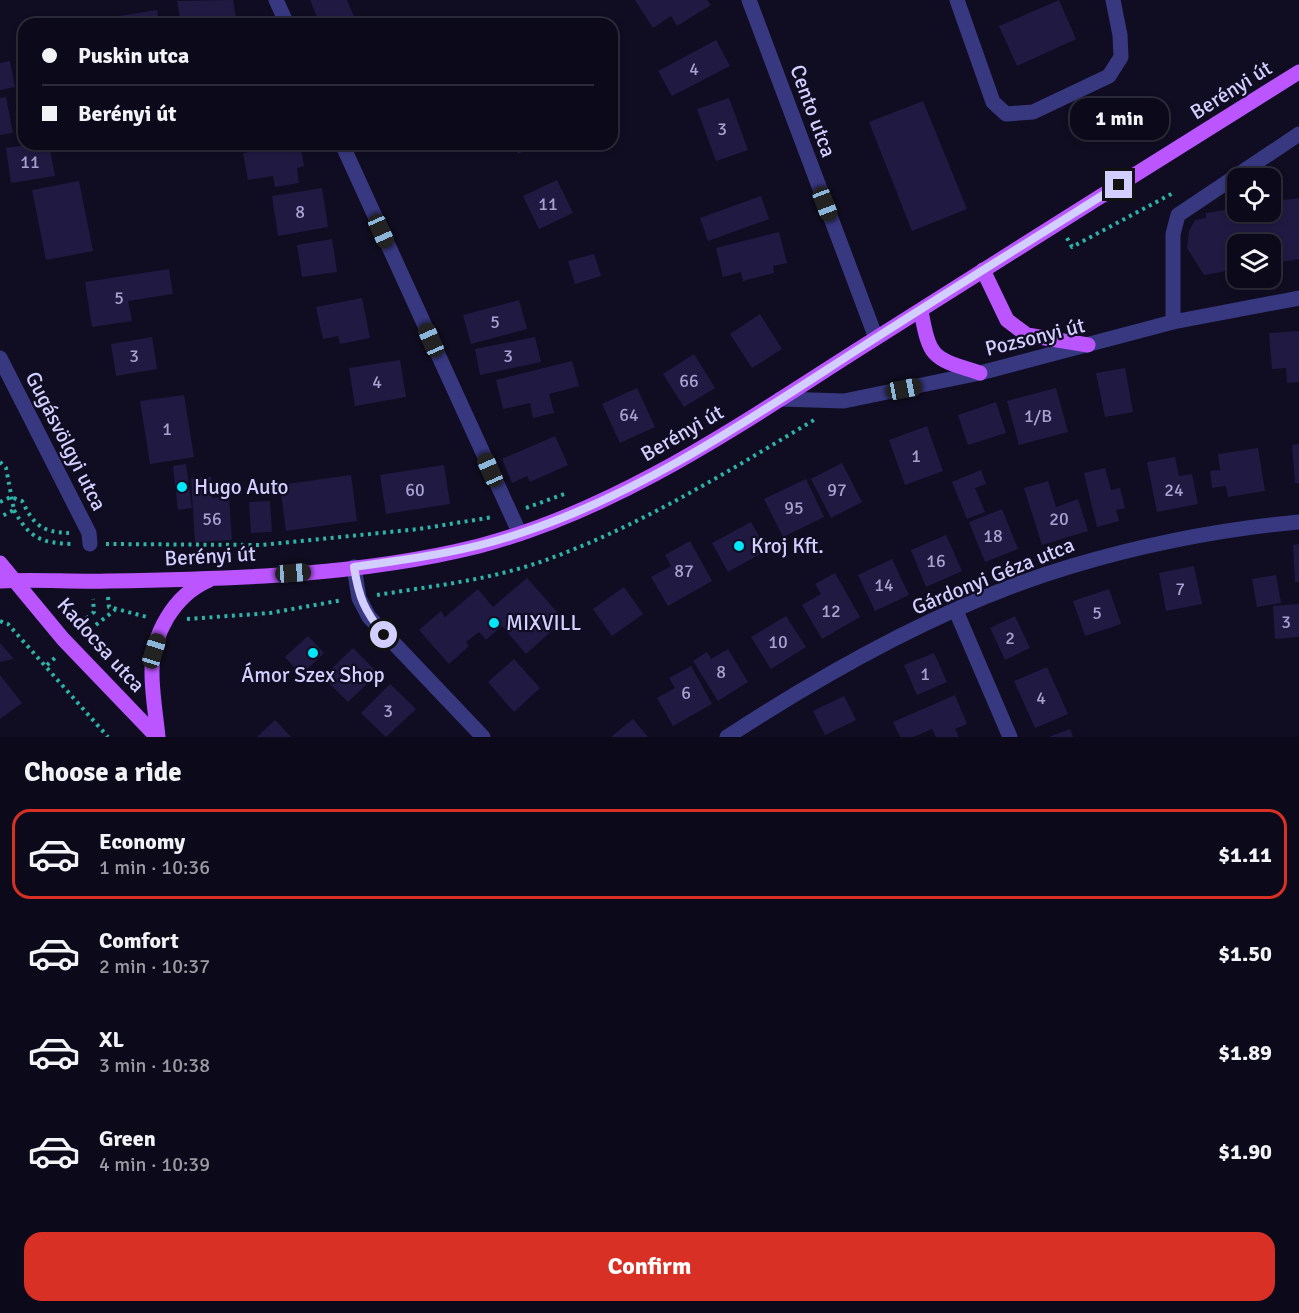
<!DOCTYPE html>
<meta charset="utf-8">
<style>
:root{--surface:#0c0a1a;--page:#151323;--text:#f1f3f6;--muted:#9a9aa2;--line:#2c2b39;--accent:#d93025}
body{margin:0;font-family:Signika,sans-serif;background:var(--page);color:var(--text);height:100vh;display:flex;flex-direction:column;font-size:22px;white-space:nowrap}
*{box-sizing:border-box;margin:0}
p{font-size:20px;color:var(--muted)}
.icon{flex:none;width:33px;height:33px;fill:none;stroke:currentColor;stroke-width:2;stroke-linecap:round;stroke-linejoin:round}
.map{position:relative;height:737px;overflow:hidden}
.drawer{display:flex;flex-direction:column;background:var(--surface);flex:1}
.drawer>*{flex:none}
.banner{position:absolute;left:18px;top:18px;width:600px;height:132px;border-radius:18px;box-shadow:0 3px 9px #0003,0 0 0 2px var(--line);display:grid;align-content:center;height:132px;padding:0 24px;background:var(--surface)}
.controls{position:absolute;left:1227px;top:168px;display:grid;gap:12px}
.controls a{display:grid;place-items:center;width:54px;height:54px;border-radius:12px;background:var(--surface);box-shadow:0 3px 9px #0003,0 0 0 2px var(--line);font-size:30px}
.end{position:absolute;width:27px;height:27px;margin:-14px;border:8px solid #d2ceff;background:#111;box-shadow:0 0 0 3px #111}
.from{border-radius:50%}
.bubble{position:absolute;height:42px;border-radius:18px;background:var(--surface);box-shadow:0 3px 9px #0003,0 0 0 2px var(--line);font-size:20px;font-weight:700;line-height:42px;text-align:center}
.car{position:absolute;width:18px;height:36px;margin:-18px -9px;border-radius:8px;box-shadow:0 0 4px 2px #0007;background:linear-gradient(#222 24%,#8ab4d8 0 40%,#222 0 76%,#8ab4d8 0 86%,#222 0)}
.banner b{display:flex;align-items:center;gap:21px;height:57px;font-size:22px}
.banner b+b{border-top:2px solid var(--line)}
.banner i{width:15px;height:15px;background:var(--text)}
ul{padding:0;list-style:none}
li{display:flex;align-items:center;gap:18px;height:90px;margin:0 12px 9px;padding:0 12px;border:3px solid transparent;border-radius:18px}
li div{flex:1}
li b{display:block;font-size:22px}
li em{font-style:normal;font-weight:700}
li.on{border-color:var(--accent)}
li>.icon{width:54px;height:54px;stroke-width:1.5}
h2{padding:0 24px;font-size:27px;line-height:72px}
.button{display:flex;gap:12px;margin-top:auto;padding:12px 24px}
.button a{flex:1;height:69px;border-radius:18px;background:var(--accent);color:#fff;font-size:24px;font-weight:700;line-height:69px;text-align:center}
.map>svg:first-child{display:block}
</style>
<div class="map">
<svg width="1299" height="737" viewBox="0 0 1299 737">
<rect width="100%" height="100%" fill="#100d22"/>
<g fill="#201942">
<path d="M 233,0 L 237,24 L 181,24 L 177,1 Z"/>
<path d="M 310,0 L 347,0 L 357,24 L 320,24 Z"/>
<path d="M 635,0 L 707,0 L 711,5 L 677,26 L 671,16 L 653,28 Z"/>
<path d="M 1059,0 L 1076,39 L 1017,66 L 999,26 Z"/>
<path d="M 157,10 L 159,24 L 101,24 L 100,19 Z"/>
<path d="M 716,40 L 730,66 L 672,96 L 658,71 Z"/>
<path d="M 10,61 L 15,87 L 0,90 L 0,63 Z"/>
<path d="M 6,97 L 13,133 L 0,135 L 0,98 Z"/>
<path d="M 729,98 L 748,150 L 716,161 L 697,109 Z"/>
<path d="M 923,101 L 967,209 L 912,231 L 869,122 Z"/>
<path d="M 31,144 L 49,144 L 55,176 L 11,183 L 6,148 Z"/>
<path d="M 300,144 L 304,166 L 297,168 L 299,183 L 275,187 L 273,176 L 248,180 L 243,153 Z"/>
<path d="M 512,144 L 537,144 L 518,154 Z"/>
<path d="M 557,180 L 573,213 L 539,229 L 523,196 Z"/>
<path d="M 79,181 L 93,251 L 46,260 L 32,190 Z"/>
<path d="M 322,188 L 328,227 L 278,236 L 272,196 Z"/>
<path d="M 761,196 L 769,219 L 708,241 L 700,218 Z"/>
<path d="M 1299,198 L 1299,259 L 1270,264 L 1270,244 L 1238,244 L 1238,269 L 1204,275 L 1187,248 L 1189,231 L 1195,220 L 1206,218 L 1206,213 L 1238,208 L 1238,212 L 1270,212 L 1270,202 Z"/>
<path d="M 779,232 L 787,263 L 773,266 L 774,273 L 743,281 L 741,272 L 723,277 L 716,248 Z"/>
<path d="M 332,239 L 337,272 L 302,277 L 297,245 Z"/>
<path d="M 594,254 L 601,276 L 575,284 L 568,261 Z"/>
<path d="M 169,269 L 173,294 L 128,301 L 132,321 L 92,327 L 85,282 Z"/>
<path d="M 362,298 L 370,338 L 340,344 L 338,336 L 323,339 L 316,307 Z"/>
<path d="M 519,300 L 527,329 L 471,344 L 463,315 Z"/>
<path d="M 760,314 L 782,349 L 752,368 L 730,334 Z"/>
<path d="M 1299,331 L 1299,382 L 1287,383 L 1286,368 L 1272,369 L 1269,333 Z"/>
<path d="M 152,337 L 157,369 L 116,376 L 111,344 Z"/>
<path d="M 535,337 L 541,362 L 480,375 L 475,349 Z"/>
<path d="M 694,354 L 715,388 L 684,407 L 663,374 Z"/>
<path d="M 400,360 L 406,397 L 355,406 L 349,368 Z"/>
<path d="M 572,361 L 579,386 L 549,394 L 554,413 L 533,418 L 530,403 L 503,409 L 496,380 Z"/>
<path d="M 1125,368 L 1133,412 L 1105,417 L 1096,373 Z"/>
<path d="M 637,388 L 655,427 L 620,443 L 602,404 Z"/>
<path d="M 1056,388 L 1068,432 L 1019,445 L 1007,401 Z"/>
<path d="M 184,395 L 194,457 L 150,464 L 140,401 Z"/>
<path d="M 996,402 L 1006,433 L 968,445 L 958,415 Z"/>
<path d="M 927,426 L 943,471 L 905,485 L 889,440 Z"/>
<path d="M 555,436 L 568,465 L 530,482 L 527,476 L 512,483 L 502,459 Z"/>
<path d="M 1299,444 L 1299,483 L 1295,483 L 1292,445 Z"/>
<path d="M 1258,448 L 1265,491 L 1228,497 L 1226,486 L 1212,488 L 1210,471 L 1220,470 L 1218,454 Z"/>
<path d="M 1175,457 L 1179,476 L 1192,474 L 1198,504 L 1157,512 L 1147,462 Z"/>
<path d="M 842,463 L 862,502 L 831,518 L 811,479 Z"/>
<path d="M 186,464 L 192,508 L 178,510 L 173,466 Z"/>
<path d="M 444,465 L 450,504 L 386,514 L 380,475 Z"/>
<path d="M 1105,468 L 1111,490 L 1120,488 L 1125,508 L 1116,510 L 1119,521 L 1097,527 L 1084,473 Z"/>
<path d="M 981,470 L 986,484 L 975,488 L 985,512 L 967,519 L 952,482 Z"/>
<path d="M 351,475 L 357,521 L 286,531 L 280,485 Z"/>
<path d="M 211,477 L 212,498 L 229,497 L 232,540 L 195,542 L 191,478 Z"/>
<path d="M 806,479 L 824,517 L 783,537 L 764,499 Z"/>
<path d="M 1048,481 L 1056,507 L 1078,499 L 1088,531 L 1042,545 L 1024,488 Z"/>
<path d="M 270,501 L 272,532 L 251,533 L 249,502 Z"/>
<path d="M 1002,509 L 1018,549 L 985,562 L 969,522 Z"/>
<path d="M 751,522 L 767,550 L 728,572 L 712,543 Z"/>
<path d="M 946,535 L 962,571 L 926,587 L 911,550 Z"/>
<path d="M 690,541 L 712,581 L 668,606 L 651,577 L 671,566 L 665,555 Z"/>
<path d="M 1299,544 L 1299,582 L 1295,582 L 1293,545 Z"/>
<path d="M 892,559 L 909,595 L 875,611 L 858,575 Z"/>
<path d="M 1194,566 L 1202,604 L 1166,611 L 1159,573 Z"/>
<path d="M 835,573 L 860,617 L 822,639 L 802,605 L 821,594 L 815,584 Z"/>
<path d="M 1276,575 L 1281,603 L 1257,607 L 1252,579 Z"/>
<path d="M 527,578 L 564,620 L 526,654 L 502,626 L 486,640 L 479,632 L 466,642 L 469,646 L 449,664 L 419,630 L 441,611 L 445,617 L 478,589 L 493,607 Z"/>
<path d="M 624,587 L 643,614 L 612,636 L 593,609 Z"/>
<path d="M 1109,589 L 1121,624 L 1085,636 L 1073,601 Z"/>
<path d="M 1299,604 L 1299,637 L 1275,639 L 1273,606 Z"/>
<path d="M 786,616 L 806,647 L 771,669 L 751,637 Z"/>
<path d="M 1015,616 L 1030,648 L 1005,660 L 990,628 Z"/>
<path d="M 308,636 L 324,653 L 301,675 L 285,657 Z"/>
<path d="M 0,643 L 14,659 L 0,662 Z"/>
<path d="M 353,648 L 378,673 L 348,702 L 323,677 Z"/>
<path d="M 728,649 L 748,682 L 718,701 L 693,661 L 707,652 L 711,659 Z"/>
<path d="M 934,653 L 947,682 L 917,695 L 904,665 Z"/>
<path d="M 514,659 L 540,688 L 514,712 L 488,682 Z"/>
<path d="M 691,666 L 712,704 L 673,726 L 657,698 L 675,688 L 669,678 Z"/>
<path d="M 1047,667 L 1068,714 L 1035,728 L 1014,681 Z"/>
<path d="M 0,675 L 22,703 L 0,719 Z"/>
<path d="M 390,684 L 416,709 L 386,737 L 361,713 Z"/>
<path d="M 955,695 L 967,724 L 955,729 L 959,737 L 936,737 L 932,729 L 913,737 L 900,737 L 893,722 Z"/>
<path d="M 844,696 L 856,720 L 825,735 L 813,711 Z"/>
<path d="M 633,719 L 648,737 L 611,737 Z"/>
<path d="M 275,720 L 291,737 L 257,737 Z"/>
<path d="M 1070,729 L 1073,737 L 1049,737 Z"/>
</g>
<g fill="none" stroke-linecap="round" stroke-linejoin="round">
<g stroke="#2eb3a7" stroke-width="4" stroke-dasharray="3 4.5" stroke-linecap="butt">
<path d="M 1067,238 L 1072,247 L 1175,192"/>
<path d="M 0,462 L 6,468 L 14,510 L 0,517"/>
<path d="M 0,502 L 11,497 L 22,501 C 34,525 41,532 69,533"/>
<path d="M 526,508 L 567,493"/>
<path d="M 14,510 C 29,538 41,543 72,544"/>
<path d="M 106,544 L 261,545 L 419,529 L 493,517"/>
<path d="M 377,595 C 432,586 490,580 543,561 C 639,527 727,472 814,420"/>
<path d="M 108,597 L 109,607 L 147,617"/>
<path d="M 187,619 L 270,613 L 343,600"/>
<path d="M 0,621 L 8,624 L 108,737"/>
<path d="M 75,628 L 94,612 L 93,599"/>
<path d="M 84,634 L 115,610"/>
<path d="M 47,665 L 57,656"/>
</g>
<g stroke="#383881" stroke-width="15">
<path d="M 276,0 L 287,24"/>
<path d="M 749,0 L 876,338"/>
<path d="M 957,0 L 993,102 L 1006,114 L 1033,112 L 1109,76 L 1121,57 L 1120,35 L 1113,0"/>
<path d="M 342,144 L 520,534"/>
<path d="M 1173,322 L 1173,234 L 1178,215 L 1299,134"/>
<path d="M 0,358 L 89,533 L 90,544"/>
<path d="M 780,399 L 844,401 L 980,373 L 1173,322 L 1299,298"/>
<path d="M 354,567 L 359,598 L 369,617 L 483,737"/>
<path d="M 956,611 L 1010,737"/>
<path d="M 727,737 C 831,669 953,601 1072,566 C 1146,544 1222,529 1299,522"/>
</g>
<g stroke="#ba55ff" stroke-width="15">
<path d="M 983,270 L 1007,320 L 1027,335 L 1088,345"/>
<path d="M 921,311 C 930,360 933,358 980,373"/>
<path d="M 0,563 L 63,639 L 157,737"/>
<path d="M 0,581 C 36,579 72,582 108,581 C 231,579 359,576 479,546 C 624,508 749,418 873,340 C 1014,250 1157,161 1299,72"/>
<path d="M 158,737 C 156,716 152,694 152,673 C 151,635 174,595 209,580"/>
</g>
</g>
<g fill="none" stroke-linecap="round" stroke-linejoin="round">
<path stroke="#d2ceff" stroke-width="8" d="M 384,635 C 364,610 359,598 354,567 C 410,559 465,552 518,534 C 641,494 750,419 857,350 C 944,294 1031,240 1119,185"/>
</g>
<g fill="#00e8f9" stroke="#100d22" stroke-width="2">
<circle cx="182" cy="487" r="6"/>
<circle cx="739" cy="546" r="6"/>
<circle cx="494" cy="623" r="6"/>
<circle cx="313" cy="653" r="6"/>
</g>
<g text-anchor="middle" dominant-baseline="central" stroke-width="4.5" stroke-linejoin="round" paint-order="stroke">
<g font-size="18" fill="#a6a1d0">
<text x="694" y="69">4</text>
<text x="722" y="129">3</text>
<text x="30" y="162">11</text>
<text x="548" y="204">11</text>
<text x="300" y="212">8</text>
<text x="119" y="298">5</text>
<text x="495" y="322">5</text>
<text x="134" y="356">3</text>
<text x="508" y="356">3</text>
<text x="689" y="381">66</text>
<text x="377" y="382">4</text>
<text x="629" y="415">64</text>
<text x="1038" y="416">1/B</text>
<text x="167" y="429">1</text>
<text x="916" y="456">1</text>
<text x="415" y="490">60</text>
<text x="837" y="490">97</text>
<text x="1174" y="490">24</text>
<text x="794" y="508">95</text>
<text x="212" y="519">56</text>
<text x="1059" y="519">20</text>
<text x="993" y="536">18</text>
<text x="936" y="561">16</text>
<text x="684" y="571">87</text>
<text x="884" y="585">14</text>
<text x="1180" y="589">7</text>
<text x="831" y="611">12</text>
<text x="1097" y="613">5</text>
<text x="1286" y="622">3</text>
<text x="1010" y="638">2</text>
<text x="778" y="642">10</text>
<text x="721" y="672">8</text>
<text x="925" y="674">1</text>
<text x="686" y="693">6</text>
<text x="1041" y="698">4</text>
<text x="388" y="711">3</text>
</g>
<g font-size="21" fill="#d2ceff" stroke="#100d22">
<text transform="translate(1231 90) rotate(-32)">Berényi út</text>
<text transform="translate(813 111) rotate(70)">Cento utca</text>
<text transform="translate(1035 337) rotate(-14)">Pozsonyi út</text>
<text transform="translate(682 433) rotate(-30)">Berényi út</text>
<text transform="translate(66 441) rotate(63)">Gugásvölgyi utca</text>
<text transform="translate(210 556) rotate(-3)">Berényi út</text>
<text transform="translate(993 576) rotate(-22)">Gárdonyi Géza utca</text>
<text transform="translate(101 645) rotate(48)">Kadocsa utca</text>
</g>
<g font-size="21" fill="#d2ceff" stroke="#100d22" text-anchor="start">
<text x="194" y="487">Hugo Auto</text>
<text x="751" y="546">Kroj Kft.</text>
<text x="506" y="623">MIXVILL</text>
<text x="313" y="675" text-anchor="middle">Ámor Szex Shop</text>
</g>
</g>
</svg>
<div class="controls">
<a><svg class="icon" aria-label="locate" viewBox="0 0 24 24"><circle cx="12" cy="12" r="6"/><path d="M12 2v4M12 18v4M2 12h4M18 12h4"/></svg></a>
<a><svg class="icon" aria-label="layers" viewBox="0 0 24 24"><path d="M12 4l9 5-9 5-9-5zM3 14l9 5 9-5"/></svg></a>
</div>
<i class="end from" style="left:384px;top:635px"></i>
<i class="end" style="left:1119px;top:185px"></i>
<div class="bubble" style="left:1070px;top:98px;width:99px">1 min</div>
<i class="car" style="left:825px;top:204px;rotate:159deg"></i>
<i class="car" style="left:381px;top:231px;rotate:156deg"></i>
<i class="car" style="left:431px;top:340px;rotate:336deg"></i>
<i class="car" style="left:904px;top:389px;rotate:79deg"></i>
<i class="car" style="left:490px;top:470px;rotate:336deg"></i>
<i class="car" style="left:293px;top:573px;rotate:86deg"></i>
<i class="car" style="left:154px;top:651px;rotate:17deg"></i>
<div class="banner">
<b><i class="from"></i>Puskin utca</b>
<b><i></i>Berényi út</b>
</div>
</div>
<section class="drawer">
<h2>Choose a ride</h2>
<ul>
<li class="on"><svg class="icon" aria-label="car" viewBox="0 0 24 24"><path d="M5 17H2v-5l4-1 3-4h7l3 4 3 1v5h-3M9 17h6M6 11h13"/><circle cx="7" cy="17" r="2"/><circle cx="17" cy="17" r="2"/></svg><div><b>Economy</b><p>1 min · 10:36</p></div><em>$1.11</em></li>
<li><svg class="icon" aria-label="car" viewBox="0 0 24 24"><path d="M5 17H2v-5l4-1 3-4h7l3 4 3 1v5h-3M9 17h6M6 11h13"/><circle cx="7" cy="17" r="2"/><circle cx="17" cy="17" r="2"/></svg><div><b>Comfort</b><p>2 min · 10:37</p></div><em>$1.50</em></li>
<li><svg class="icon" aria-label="car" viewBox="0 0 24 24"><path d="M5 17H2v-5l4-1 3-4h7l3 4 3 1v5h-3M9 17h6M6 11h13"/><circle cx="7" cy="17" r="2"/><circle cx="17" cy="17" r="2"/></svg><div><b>XL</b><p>3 min · 10:38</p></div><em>$1.89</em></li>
<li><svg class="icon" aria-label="car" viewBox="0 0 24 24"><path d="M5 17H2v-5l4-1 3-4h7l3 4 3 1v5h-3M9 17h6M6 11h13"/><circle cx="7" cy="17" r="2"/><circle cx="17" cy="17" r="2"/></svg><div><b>Green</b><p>4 min · 10:39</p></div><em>$1.90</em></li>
</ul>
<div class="button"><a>Confirm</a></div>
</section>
